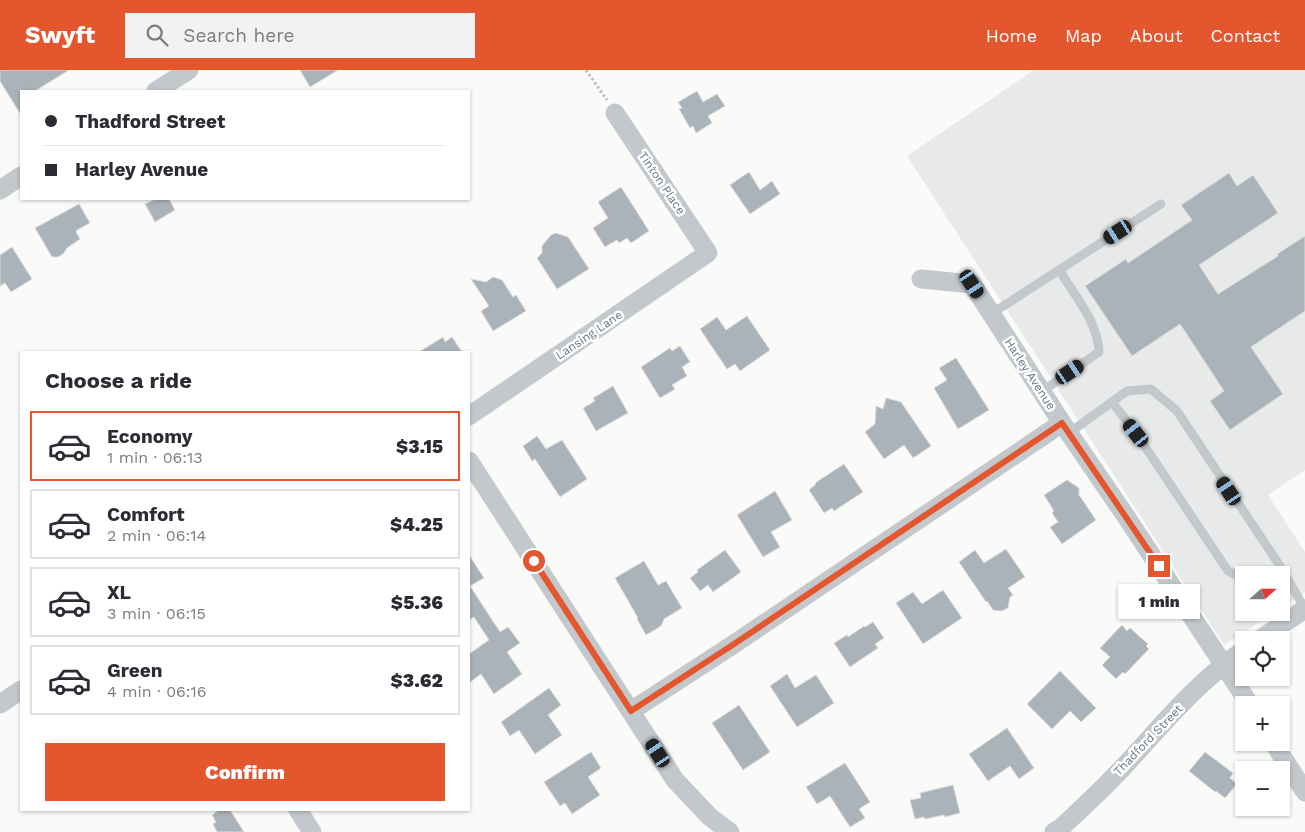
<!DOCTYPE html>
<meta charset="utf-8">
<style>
:root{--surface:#fff;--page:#f2f2f3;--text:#2b2b33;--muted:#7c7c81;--line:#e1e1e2;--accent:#e4572e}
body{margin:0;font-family:"Work Sans",sans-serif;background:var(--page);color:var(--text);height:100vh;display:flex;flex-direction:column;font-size:19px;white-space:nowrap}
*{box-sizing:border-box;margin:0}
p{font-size:16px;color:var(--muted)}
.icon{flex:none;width:28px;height:28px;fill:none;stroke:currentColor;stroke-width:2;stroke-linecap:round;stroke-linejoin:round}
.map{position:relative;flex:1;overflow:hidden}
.drawer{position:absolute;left:20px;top:281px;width:450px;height:460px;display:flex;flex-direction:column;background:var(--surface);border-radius:0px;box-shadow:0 1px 4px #0004}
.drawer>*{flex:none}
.guide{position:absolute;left:20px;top:20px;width:450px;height:110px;border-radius:0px;box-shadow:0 1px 4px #0004;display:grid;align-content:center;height:110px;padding:0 25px;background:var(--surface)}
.needle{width:32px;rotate:69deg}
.tools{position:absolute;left:1235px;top:496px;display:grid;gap:10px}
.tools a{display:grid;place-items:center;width:55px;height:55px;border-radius:0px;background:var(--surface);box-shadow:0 1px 4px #0004;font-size:25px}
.end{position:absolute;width:22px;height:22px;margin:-11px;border:6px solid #e4572e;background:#fff;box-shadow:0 0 0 2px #fff}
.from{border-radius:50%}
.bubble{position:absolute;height:35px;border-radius:0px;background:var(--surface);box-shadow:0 1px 4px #0004;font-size:16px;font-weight:800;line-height:35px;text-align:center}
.car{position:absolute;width:15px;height:30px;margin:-15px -8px;border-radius:6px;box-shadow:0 0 4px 1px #0007;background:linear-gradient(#222 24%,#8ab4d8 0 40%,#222 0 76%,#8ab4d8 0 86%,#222 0)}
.guide b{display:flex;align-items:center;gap:18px;height:48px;font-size:19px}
.guide b+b{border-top:1px solid var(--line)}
.guide i{width:12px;height:12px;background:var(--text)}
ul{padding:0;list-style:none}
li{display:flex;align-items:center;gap:15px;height:70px;margin:0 10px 8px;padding:0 15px;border:2px solid var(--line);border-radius:0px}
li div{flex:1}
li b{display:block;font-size:19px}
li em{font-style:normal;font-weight:800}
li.active{border-color:var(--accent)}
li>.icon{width:45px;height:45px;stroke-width:1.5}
h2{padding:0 25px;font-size:22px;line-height:60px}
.primary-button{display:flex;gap:10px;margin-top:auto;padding:10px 25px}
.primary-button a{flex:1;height:58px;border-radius:0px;background:var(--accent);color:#fff;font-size:20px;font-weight:800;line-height:58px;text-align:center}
header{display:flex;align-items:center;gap:30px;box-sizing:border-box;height:70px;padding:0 25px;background:var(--accent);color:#fff}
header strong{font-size:24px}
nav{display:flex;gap:28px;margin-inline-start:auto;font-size:18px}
.search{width:350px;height:45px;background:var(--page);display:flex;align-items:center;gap:12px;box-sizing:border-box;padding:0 18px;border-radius:0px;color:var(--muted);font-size:19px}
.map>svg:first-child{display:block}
</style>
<header>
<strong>Swyft</strong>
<div class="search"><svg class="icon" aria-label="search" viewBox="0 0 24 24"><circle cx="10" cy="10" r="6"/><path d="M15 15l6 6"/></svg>Search here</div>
<nav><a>Home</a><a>Map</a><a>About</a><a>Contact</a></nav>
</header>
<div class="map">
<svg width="1305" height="762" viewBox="0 0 1305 762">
<rect width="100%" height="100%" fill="#fafaf8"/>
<path fill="#e8e9e9" d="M 1034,0 L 1305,0 L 1305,400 L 1268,425 L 1305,482 L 1305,522 L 1281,538 L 1281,505 L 1244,505 L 1244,542 L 1274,543 L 1224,575 L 907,86 Z"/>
<g fill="#aab3b9" stroke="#dcdcda">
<path d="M 0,0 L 69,0 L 35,21 L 21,21 L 21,45 L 0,11 Z"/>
<path d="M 300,0 L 338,0 L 310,17 Z"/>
<path d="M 697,21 L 703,32 L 717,24 L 725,36 L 708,46 L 712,53 L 696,63 L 693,56 L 690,58 L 679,39 L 682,38 L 678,32 Z"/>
<path d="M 749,102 L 760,120 L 772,111 L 780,124 L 750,144 L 730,115 Z"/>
<path d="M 1229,103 L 1237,116 L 1253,105 L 1278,143 L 1199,195 L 1218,224 L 1278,186 L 1277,184 L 1305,166 L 1305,241 L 1251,277 L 1283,324 L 1230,360 L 1210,331 L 1224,321 L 1180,254 L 1132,286 L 1085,216 L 1126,189 L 1128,193 L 1192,150 L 1181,135 Z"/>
<path d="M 621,117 L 649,161 L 631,173 L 627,168 L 619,173 L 617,170 L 605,177 L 593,158 L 608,148 L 598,132 Z"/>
<path d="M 155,129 L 169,129 L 175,140 L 155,152 L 145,134 Z"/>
<path d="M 79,134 L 90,153 L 77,160 L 76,162 L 80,169 L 67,178 L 63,184 L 58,187 L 52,187 L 35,158 Z"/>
<path d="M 556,163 L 568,167 L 589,199 L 557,219 L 537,188 L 542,183 L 542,176 L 551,165 Z"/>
<path d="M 12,177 L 32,209 L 11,222 L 5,213 L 0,216 L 0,185 Z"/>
<path d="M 493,207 L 502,210 L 513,227 L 516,225 L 526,241 L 493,261 L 481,241 L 489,236 L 471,209 L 486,212 Z"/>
<path d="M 747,246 L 770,280 L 740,301 L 735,294 L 727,299 L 700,259 L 717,247 L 726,260 Z"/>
<path d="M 443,267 L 445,272 L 452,267 L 462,282 L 419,282 Z"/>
<path d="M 680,276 L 690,292 L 682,297 L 687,306 L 672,315 L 675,319 L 660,328 L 641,297 L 670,278 L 672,281 Z"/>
<path d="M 956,288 L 989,340 L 958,359 L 934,318 L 947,310 L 939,298 Z"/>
<path d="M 613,316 L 628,343 L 596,361 L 583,338 L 595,331 L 593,328 Z"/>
<path d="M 886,328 L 901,332 L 931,376 L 913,388 L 904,375 L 884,389 L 865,362 L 875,354 L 876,336 L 883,339 Z"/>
<path d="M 537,366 L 546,379 L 562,370 L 587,409 L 560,427 L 535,389 L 532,391 L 523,376 Z"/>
<path d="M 844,394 L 863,422 L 834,441 L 832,438 L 824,443 L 809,420 L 816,414 L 815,413 Z"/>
<path d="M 1067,410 L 1079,418 L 1079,425 L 1096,450 L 1062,474 L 1050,457 L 1058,452 L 1052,443 L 1054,441 L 1044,425 Z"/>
<path d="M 775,421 L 792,450 L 771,462 L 780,477 L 763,487 L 737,445 Z"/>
<path d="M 1006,479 L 1025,507 L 1008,518 L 1013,525 L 1010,527 L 1008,538 L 1002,541 L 993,540 L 987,531 L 986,532 L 959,492 L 975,480 L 984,493 Z"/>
<path d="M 725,480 L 741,502 L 713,522 L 708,515 L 700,521 L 690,508 L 698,502 L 697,500 Z"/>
<path d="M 469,485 L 484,508 L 470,516 L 500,562 L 508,557 L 520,573 L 507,582 L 522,604 L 494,624 L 481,604 L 469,613 L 469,584 L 489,570 L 474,547 L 469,550 Z"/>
<path d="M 644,491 L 658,515 L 666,511 L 682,538 L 664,549 L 661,556 L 646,565 L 637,549 L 638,548 L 615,508 Z"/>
<path d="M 943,520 L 962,548 L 923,574 L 896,533 L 913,522 L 922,534 Z"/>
<path d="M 873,552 L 884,568 L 875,574 L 878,578 L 850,597 L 834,573 L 847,565 L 848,567 L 864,556 L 865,557 Z"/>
<path d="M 1122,555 L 1127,561 L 1130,558 L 1148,574 L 1146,576 L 1149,579 L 1125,604 L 1123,602 L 1116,609 L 1102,595 L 1110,587 L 1100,578 Z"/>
<path d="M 1060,601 L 1096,638 L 1081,652 L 1070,641 L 1052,659 L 1027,634 Z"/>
<path d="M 787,604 L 795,618 L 816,605 L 834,633 L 797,657 L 770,616 Z"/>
<path d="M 549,618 L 561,635 L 548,645 L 562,665 L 535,684 L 519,660 L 510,666 L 501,652 Z"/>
<path d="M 739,635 L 770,682 L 743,700 L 712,653 Z"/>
<path d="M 1007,658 L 1034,698 L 1019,709 L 1010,696 L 988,711 L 969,684 Z"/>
<path d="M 591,682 L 601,698 L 588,707 L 600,725 L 572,744 L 565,733 L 560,736 L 544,712 Z"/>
<path d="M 1205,682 L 1233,703 L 1230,708 L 1237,714 L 1225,728 L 1216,721 L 1215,722 L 1189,701 Z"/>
<path d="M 845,693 L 870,732 L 859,739 L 865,748 L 850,757 L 830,726 L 817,734 L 806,717 Z"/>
<path d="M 953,715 L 960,743 L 945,747 L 944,745 L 925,749 L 924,747 L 915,749 L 910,730 L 921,728 L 920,723 Z"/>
<path d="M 219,740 L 230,740 L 244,762 L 217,762 L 213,754 L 216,752 L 212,745 Z"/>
</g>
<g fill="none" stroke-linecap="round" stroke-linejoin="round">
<path stroke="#bbbfc2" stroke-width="3" stroke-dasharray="2.5 2.5" stroke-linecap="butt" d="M 586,0 L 607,30"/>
<g stroke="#c3c8cc" stroke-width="9">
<path d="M 991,244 L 1161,134"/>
<path d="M 1041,322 L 1099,282 C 1098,252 1075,226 1060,201"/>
<path d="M 1112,332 L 1136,363 L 1228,501 L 1244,509"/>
<path d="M 1069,363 L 1127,321 L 1151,319 L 1177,341 L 1280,496 L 1305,539"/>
</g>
<g stroke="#c3c8cc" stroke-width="19">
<path d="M 156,21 L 189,0"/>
<path d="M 0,120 L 21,106"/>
<path d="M 921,209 L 972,214 L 1062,353 L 1127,448 L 1250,635"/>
<path d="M 469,346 L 708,183 L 615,43"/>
<path d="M 469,391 L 675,710 L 710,747 L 730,762"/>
<path d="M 1259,570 L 1305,539"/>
<path d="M 0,634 L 21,620"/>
<path d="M 631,641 L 731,576 L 1062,353"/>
<path d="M 1273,672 L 1305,722"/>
<path d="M 298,740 L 312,762"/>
<path d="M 1054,762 L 1062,757 C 1084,736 1107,715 1128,692 C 1164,653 1199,610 1244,580"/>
</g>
</g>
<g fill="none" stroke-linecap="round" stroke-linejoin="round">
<path stroke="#e4572e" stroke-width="6" d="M 534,491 L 631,641 L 731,576 L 1062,353 L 1159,496"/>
</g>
<g text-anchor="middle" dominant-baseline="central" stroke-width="5" stroke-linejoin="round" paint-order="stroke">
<g font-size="12" fill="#657683" stroke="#fff">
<text transform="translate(662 113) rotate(56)">Tinton Place</text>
<text transform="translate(589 265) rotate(-34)">Lansing Lane</text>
<text transform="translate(1030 304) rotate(57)">Harley Avenue</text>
<text transform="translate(1148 670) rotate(-46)">Thadford Street</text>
</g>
</g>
</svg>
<div class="tools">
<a><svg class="needle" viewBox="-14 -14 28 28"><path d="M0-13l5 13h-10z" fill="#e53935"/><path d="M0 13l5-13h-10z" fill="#7c7c81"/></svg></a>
<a><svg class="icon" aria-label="locate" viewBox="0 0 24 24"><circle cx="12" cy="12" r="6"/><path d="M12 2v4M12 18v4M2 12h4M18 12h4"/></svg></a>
<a>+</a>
<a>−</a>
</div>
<i class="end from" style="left:534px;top:491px"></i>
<i class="end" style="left:1159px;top:496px"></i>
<div class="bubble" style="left:1118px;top:514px;width:82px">1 min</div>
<i class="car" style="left:1118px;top:162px;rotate:237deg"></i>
<i class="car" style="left:972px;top:214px;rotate:147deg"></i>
<i class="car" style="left:1070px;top:302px;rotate:56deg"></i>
<i class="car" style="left:1136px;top:363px;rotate:322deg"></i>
<i class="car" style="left:1229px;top:421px;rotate:326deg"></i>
<i class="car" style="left:658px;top:683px;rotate:327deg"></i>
<div class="guide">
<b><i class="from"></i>Thadford Street</b>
<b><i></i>Harley Avenue</b>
</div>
<section class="drawer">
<h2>Choose a ride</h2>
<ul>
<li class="active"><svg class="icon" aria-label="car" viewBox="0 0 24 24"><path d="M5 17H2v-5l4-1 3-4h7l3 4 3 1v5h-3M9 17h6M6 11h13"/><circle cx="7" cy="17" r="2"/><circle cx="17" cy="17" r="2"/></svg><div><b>Economy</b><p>1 min · 06:13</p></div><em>$3.15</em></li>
<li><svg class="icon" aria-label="car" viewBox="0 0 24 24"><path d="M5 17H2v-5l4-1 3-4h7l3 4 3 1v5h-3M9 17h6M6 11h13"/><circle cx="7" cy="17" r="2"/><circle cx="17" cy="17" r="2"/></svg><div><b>Comfort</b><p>2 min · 06:14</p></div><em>$4.25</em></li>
<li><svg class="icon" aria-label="car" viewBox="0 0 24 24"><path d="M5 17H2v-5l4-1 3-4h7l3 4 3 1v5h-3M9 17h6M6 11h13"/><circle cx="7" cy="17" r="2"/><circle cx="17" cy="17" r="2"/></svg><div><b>XL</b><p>3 min · 06:15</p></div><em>$5.36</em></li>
<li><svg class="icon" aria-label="car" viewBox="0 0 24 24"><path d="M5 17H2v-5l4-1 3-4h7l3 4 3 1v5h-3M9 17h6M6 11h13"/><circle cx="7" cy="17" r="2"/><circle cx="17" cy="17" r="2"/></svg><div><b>Green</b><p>4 min · 06:16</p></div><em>$3.62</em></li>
</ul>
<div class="primary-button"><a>Confirm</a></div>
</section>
</div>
